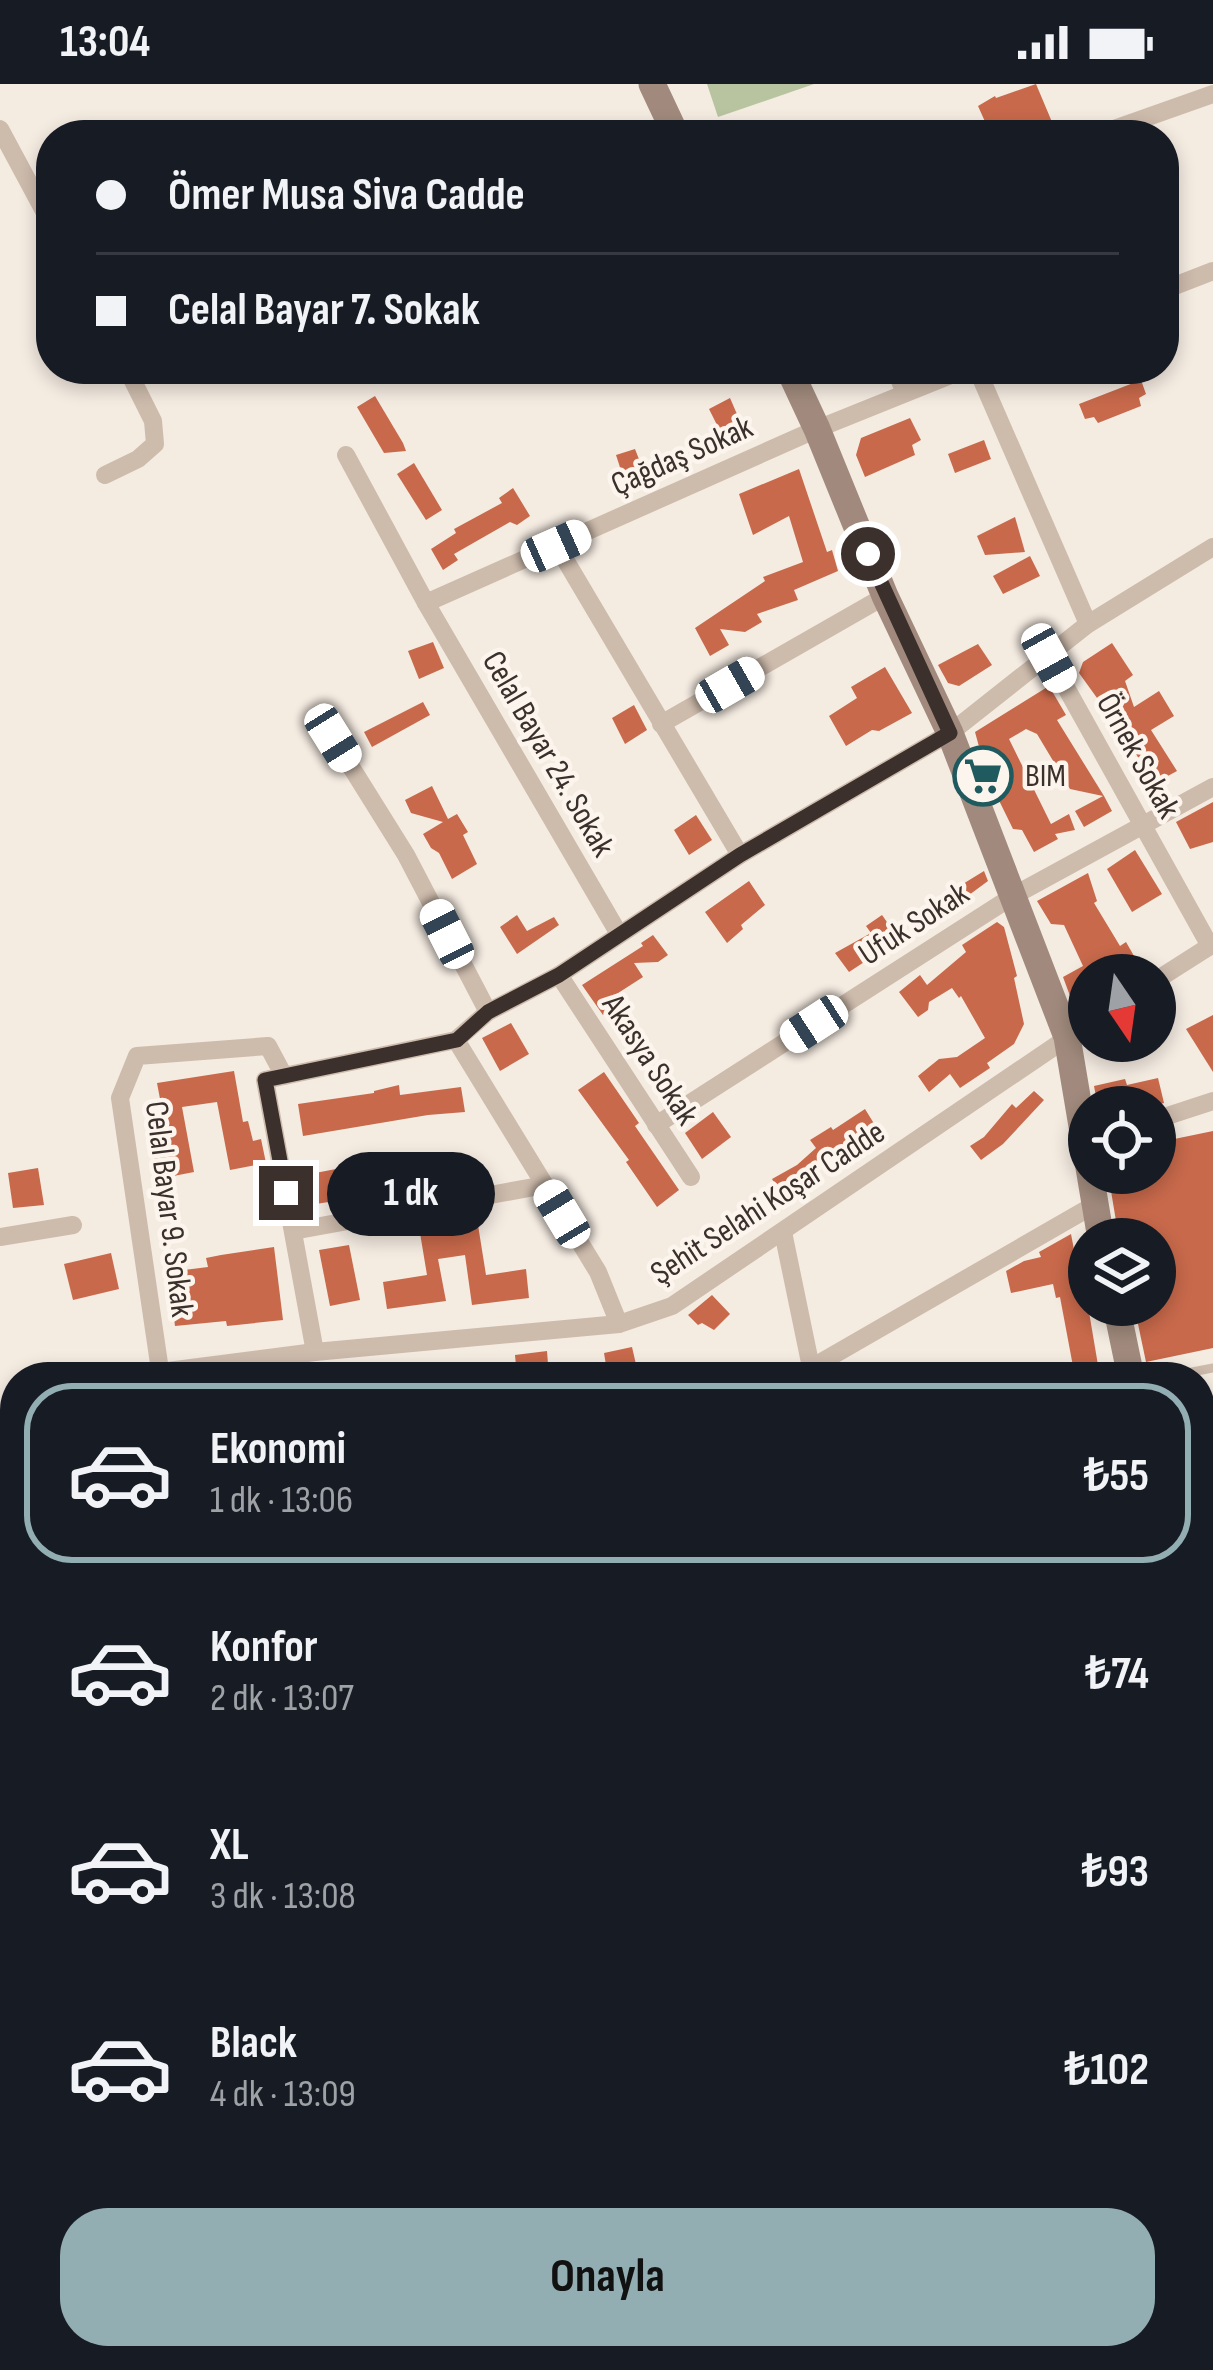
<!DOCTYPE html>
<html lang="tr">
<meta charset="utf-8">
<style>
:root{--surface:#171b24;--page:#20242c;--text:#f1f3f6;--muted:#9ea1a6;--line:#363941;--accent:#92aeb2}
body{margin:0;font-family:"Sofia Sans Condensed",sans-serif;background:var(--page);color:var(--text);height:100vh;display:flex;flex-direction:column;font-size:45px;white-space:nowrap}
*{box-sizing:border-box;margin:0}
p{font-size:39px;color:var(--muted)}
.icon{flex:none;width:66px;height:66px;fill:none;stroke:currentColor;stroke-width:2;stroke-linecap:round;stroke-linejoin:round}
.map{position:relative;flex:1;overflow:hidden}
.side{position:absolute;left:0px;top:1278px;width:1215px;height:1008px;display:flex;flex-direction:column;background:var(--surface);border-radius:48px 48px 0 0;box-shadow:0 6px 18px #0003}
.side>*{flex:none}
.banner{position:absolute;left:36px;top:36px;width:1143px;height:264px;border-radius:48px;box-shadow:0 6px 18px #0003;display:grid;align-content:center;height:264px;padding:0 60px;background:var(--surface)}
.needle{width:78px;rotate:167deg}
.controls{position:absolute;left:1068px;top:870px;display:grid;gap:24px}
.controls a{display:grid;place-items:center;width:108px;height:108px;border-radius:50%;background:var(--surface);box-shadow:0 6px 18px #0003;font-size:60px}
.end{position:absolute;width:54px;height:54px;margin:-27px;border:15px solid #3b302b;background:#fff;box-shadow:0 0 0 6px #fff}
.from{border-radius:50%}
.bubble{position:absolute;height:84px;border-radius:42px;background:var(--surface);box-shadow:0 6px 18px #0003;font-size:39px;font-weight:700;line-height:84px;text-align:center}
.car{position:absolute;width:36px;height:72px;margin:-36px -18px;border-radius:15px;box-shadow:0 0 9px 3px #0007;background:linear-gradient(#fff 24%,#345 0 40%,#fff 0 76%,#345 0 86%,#fff 0)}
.banner b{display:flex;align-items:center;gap:42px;height:114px;font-size:45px}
.banner b+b{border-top:3px solid var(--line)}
.banner i{width:30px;height:30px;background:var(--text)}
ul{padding:21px 0 0;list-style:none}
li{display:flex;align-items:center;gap:36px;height:180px;margin:0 24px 18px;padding:0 36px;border:6px solid transparent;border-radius:48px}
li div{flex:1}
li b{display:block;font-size:45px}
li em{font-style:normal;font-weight:700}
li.selected{border-color:var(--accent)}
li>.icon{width:108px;height:108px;stroke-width:1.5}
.cta{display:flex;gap:24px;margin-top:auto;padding:24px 60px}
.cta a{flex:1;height:138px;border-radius:48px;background:var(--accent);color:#111;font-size:48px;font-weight:700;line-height:138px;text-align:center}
.status{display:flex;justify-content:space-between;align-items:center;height:84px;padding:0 60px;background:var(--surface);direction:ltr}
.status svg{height:33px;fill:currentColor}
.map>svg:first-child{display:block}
</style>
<div class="status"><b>13:04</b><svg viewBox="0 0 49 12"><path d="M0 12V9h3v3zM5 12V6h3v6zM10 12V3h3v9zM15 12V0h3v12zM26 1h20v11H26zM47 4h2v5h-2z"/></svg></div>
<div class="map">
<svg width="1213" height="2286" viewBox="0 0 1213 2286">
<rect width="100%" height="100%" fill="#f4ebe1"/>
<path fill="#b8c4a0" d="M 707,0 L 814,0 L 718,33 Z"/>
<g fill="#c8694b">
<path d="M 1036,0 L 1052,38 L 1019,46 L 1012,51 L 991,51 L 978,22 L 995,12 L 996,14 Z"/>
<path d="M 1141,296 L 1146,310 L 1139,314 L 1141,322 L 1098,339 L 1094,333 L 1085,335 L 1079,320 Z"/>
<path d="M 375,312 L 403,359 L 406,367 L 384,369 L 357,323 Z"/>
<path d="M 730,314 L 743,344 L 724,355 L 709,325 Z"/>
<path d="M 910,334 L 921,356 L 912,361 L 915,371 L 865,393 L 856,371 L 861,354 Z"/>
<path d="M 984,356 L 991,375 L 955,389 L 948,370 Z"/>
<path d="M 635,365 L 649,401 L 628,408 L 616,371 Z"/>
<path d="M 414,379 L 442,426 L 426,436 L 397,390 Z"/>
<path d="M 799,385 L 827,468 L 832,466 L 838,487 L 794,506 L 798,516 L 757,530 L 762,538 L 745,548 L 720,545 L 729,561 L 710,572 L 695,544 L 765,497 L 763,493 L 803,478 L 789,432 L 753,451 L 739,410 Z"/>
<path d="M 513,404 L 530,432 L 517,441 L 510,438 L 454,470 L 458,476 L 443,486 L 431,465 L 456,449 L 454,445 L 502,419 L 499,414 Z"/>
<path d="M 1015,433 L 1025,468 L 985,471 L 977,452 Z"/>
<path d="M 1030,472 L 1040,492 L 1003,510 L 993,492 Z"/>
<path d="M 433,558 L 444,584 L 419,595 L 408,567 Z"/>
<path d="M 1112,559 L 1133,591 L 1125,597 L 1134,623 L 1159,607 L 1174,632 L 1151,646 L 1177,687 L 1153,700 L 1109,622 L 1105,625 L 1079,589 L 1083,578 Z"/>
<path d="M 978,560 L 992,581 L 959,602 L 948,599 L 938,581 Z"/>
<path d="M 885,583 L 912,629 L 879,647 L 872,646 L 846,662 L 829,632 L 857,614 L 851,603 Z"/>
<path d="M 1049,602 L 1066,631 L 1057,636 L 1104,712 L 1112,727 L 1084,743 L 1075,727 L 1103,712 L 1070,705 L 1037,650 L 1026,645 L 1009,655 L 1051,740 L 1069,730 L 1075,746 L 1055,750 L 1058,755 L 1034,768 L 1022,746 L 1013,745 L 987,692 L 975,648 Z"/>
<path d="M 423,618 L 430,631 L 372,663 L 364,648 Z"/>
<path d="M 634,621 L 647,646 L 625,660 L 612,634 Z"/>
<path d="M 432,702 L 448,735 L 457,730 L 468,748 L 463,751 L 477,780 L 452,795 L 439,769 L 431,764 L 423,750 L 443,738 L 411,729 L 405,716 Z"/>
<path d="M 1213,718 L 1213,758 L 1190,765 L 1176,738 Z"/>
<path d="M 696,731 L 712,756 L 689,771 L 674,746 Z"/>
<path d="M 1135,766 L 1162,810 L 1132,828 L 1107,785 Z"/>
<path d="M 984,787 L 988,797 L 969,811 L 968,818 L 951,829 L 940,814 Z"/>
<path d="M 1088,789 L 1097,817 L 1094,819 L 1120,862 L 1126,858 L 1142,886 L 1133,891 L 1089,891 L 1089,922 L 1073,920 L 1063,893 L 1083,882 L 1064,841 L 1051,840 L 1037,817 Z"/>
<path d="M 749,797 L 765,821 L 741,841 L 743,845 L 727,859 L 705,828 Z"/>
<path d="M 517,831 L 527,847 L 554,833 L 559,841 L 517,870 L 500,843 Z"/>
<path d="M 882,831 L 901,858 L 887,869 L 884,865 L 849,888 L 835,869 L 871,849 L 866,842 Z"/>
<path d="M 997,838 L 1004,843 L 1017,892 L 1014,894 L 1024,940 L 1014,960 L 987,979 L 990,984 L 960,1004 L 950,990 L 929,1008 L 918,992 L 939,975 L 957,973 L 985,954 L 961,912 L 959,914 L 952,904 L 929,918 L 928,926 L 918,933 L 899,908 L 920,891 L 927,901 L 966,868 L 962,861 Z"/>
<path d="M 653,851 L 668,871 L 658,878 L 634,879 L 643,893 L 615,911 L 620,918 L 603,931 L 582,901 L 643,862 L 641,859 Z"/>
<path d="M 1213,931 L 1213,988 L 1186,945 Z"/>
<path d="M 511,939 L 529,970 L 500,987 L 482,954 Z"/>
<path d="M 234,987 L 243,1038 L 248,1037 L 253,1057 L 261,1055 L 266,1079 L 230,1086 L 217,1018 L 182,1023 L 194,1088 L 158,1095 L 153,1066 L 164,1064 L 161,1053 L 167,1052 L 157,999 Z"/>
<path d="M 604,988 L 639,1039 L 635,1042 L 679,1106 L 657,1123 L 626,1078 L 629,1076 L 578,1006 Z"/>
<path d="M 1158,994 L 1164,1019 L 1151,1023 L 1098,1023 L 1094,1002 L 1125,995 L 1127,1001 Z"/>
<path d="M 399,1001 L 400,1011 L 461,1003 L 465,1028 L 428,1031 L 303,1052 L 298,1020 L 374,1009 L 374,1007 Z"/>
<path d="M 1034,1007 L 1044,1016 L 1003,1060 L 981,1076 L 970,1062 L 984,1053 L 1012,1020 L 1016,1024 Z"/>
<path d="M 865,1025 L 878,1046 L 813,1088 L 816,1094 L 784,1115 L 772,1095 L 797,1081 L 816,1064 L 810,1056 L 831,1043 L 833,1046 Z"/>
<path d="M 713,1028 L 731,1053 L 702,1075 L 685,1049 Z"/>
<path d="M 1213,1047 L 1213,1264 L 1146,1278 L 1134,1221 L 1155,1221 L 1155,1155 L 1119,1155 L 1108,1089 L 1155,1089 L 1155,1059 Z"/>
<path d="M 38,1084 L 44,1121 L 13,1124 L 8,1089 Z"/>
<path d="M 336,1085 L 341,1116 L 316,1120 L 310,1090 Z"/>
<path d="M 478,1141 L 486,1191 L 526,1185 L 529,1214 L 472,1221 L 465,1171 L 438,1175 L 446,1217 L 387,1225 L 383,1198 L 427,1191 L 420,1149 Z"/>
<path d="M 1071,1150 L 1084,1217 L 1087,1216 L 1100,1293 L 1075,1293 L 1060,1213 L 1056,1214 L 1053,1200 L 1011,1209 L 1006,1187 L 1024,1177 L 1041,1173 L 1039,1168 Z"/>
<path d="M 349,1161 L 360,1216 L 330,1222 L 319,1166 Z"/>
<path d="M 274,1163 L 283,1236 L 227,1242 L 226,1237 L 175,1242 L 168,1188 L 208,1183 L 206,1174 L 221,1171 Z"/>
<path d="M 111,1169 L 119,1205 L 73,1216 L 64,1180 Z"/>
<path d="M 712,1211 L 730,1230 L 714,1246 L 702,1239 L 698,1241 L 688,1231 Z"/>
<path d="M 632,1263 L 638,1289 L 608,1293 L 604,1269 Z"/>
<path d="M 547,1267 L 549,1293 L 517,1293 L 515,1271 Z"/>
</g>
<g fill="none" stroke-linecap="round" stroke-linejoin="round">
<path stroke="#cdbbac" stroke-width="9" d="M 1166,1293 L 1213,1284"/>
<g stroke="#cdbbac" stroke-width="18">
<path d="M 0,45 L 51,140"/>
<path d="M 1097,51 L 1213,10"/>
<path d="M 1164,206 L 1213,187"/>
<path d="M 895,285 L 905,309"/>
<path d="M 977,285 L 1088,540"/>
<path d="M 346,371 L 426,519 L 619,850"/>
<path d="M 105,391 L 138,375 L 155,360 L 153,337 L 127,285"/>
<path d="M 557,462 L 740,771"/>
<path d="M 426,519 L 817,345 L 966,285"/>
<path d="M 1049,573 L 1210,862"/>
<path d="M 661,640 L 885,512"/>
<path d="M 333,654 L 406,771 L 488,928"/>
<path d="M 559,891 L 691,1093"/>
<path d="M 1155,897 L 1213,860"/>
<path d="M 456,956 L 598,1188 L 619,1240"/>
<path d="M 284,992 L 265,996 L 315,1268"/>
<path d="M 1155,1036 L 1213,1017"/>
<path d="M 656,1041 L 1013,812 L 1213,703"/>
<path d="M 293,1147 L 545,1101"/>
<path d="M 783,1148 L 813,1293"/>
<path d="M 0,1153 L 73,1141"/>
<path d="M 811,1284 L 1094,1121"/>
<path d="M 160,1288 L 315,1268 L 619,1240 L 672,1222 L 1089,939"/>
<path d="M 161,1293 L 120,1014 L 137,972 L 268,962 L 284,992 L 456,956 L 488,928 L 559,891 L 740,771 L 950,649 L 1088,540 L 1213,463"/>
<path d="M 0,1374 L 15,1371"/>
<path d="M 1200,1419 L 1213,1418"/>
<path d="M 0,1473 L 15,1471"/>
<path d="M 0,1560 L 15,1558"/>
<path d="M 1200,1562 L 1213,1560"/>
<path d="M 0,1695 L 15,1691"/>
<path d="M 1200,1844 L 1213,1841"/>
<path d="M 1200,1971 L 1213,1969"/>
<path d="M 0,2105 L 15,2104"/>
<path d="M 1200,2249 L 1213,2247"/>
<path d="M 114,2271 L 116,2286"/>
<path d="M 942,2286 L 1045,2271"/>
</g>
<g stroke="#a18a7d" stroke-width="27">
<path d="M 652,0 L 676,51"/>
<path d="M 789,285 L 817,345 L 885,512 L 950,649 L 1067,953 L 1101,1155"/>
<path d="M 1116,1221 L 1131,1293"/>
<path d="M 1200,1607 L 1213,1667"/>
<path d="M 1200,1709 L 1213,1708"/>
<path d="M 0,1821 L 15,1819"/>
<path d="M 465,2271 L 467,2286"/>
</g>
</g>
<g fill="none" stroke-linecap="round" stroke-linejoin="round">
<path stroke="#3b302b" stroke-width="15" d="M 286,1109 L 265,996 L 457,956 L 488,928 L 559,891 L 740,771 L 950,649 L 868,470"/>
</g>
<defs>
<symbol id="supermarket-ring" viewBox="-11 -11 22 22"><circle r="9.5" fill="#fbf5ee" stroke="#1f5a5e" stroke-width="1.5"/><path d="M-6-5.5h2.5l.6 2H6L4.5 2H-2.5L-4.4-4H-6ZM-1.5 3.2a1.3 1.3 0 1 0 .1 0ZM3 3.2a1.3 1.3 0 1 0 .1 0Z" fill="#1f5a5e"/></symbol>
</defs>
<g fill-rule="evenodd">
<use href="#supermarket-ring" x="950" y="659" width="66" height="66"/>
</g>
<g text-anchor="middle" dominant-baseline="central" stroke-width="9" stroke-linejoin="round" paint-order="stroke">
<g font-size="33" fill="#3b302b" stroke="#fbf5ee">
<text transform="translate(682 372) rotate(-24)">Çağdaş Sokak</text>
<text transform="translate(548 670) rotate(60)">Celal Bayar 24. Sokak</text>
<text transform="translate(1138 672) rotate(61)">Örnek Sokak</text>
<text transform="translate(914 840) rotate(-33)">Ufuk Sokak</text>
<text transform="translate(650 976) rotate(57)">Akasya Sokak</text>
<text transform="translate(768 1119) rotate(-33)">Şehit Selahi Koşar Cadde</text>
<text transform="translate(169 1125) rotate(83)">Celal Bayar 9. Sokak</text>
</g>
<g font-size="33" fill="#3b302b" stroke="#fbf5ee" text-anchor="start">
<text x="1025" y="692">BIM</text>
</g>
</g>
</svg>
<div class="controls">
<a><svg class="needle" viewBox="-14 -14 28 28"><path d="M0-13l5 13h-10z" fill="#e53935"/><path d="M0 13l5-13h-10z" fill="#9ea1a6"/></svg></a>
<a><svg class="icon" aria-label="locate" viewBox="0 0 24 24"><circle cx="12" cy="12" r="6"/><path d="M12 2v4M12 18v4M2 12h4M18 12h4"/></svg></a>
<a><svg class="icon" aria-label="layers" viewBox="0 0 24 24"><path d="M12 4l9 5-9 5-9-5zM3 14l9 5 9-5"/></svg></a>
</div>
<i class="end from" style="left:868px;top:470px"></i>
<i class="end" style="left:286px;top:1109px"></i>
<div class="bubble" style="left:327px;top:1068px;width:168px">1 dk</div>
<i class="car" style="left:556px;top:462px;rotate:66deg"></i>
<i class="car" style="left:1049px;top:574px;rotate:151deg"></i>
<i class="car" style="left:730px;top:601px;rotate:60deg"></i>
<i class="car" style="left:333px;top:654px;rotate:148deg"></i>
<i class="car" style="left:447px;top:850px;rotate:333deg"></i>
<i class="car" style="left:814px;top:940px;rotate:237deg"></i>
<i class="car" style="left:562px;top:1130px;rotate:329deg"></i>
<div class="banner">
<b><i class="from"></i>Ömer Musa Siva Cadde</b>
<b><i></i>Celal Bayar 7. Sokak</b>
</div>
<section class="side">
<ul>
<li class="selected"><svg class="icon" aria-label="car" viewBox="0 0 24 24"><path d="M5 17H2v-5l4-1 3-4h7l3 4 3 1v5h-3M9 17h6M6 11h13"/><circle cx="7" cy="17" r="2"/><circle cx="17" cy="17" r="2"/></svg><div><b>Ekonomi</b><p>1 dk · 13:06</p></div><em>₺55</em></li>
<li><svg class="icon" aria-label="car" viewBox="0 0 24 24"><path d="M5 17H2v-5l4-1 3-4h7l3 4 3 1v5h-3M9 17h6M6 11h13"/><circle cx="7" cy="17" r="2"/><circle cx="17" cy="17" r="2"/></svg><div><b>Konfor</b><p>2 dk · 13:07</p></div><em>₺74</em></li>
<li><svg class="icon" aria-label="car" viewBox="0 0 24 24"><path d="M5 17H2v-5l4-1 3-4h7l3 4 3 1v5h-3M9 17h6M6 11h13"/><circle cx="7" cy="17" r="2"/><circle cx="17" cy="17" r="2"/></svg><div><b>XL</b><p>3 dk · 13:08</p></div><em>₺93</em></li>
<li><svg class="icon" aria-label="car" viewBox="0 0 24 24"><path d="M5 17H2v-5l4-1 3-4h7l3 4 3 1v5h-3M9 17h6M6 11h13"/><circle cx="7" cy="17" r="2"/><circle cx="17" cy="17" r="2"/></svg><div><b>Black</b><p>4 dk · 13:09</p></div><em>₺102</em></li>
</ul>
<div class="cta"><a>Onayla</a></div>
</section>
</div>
